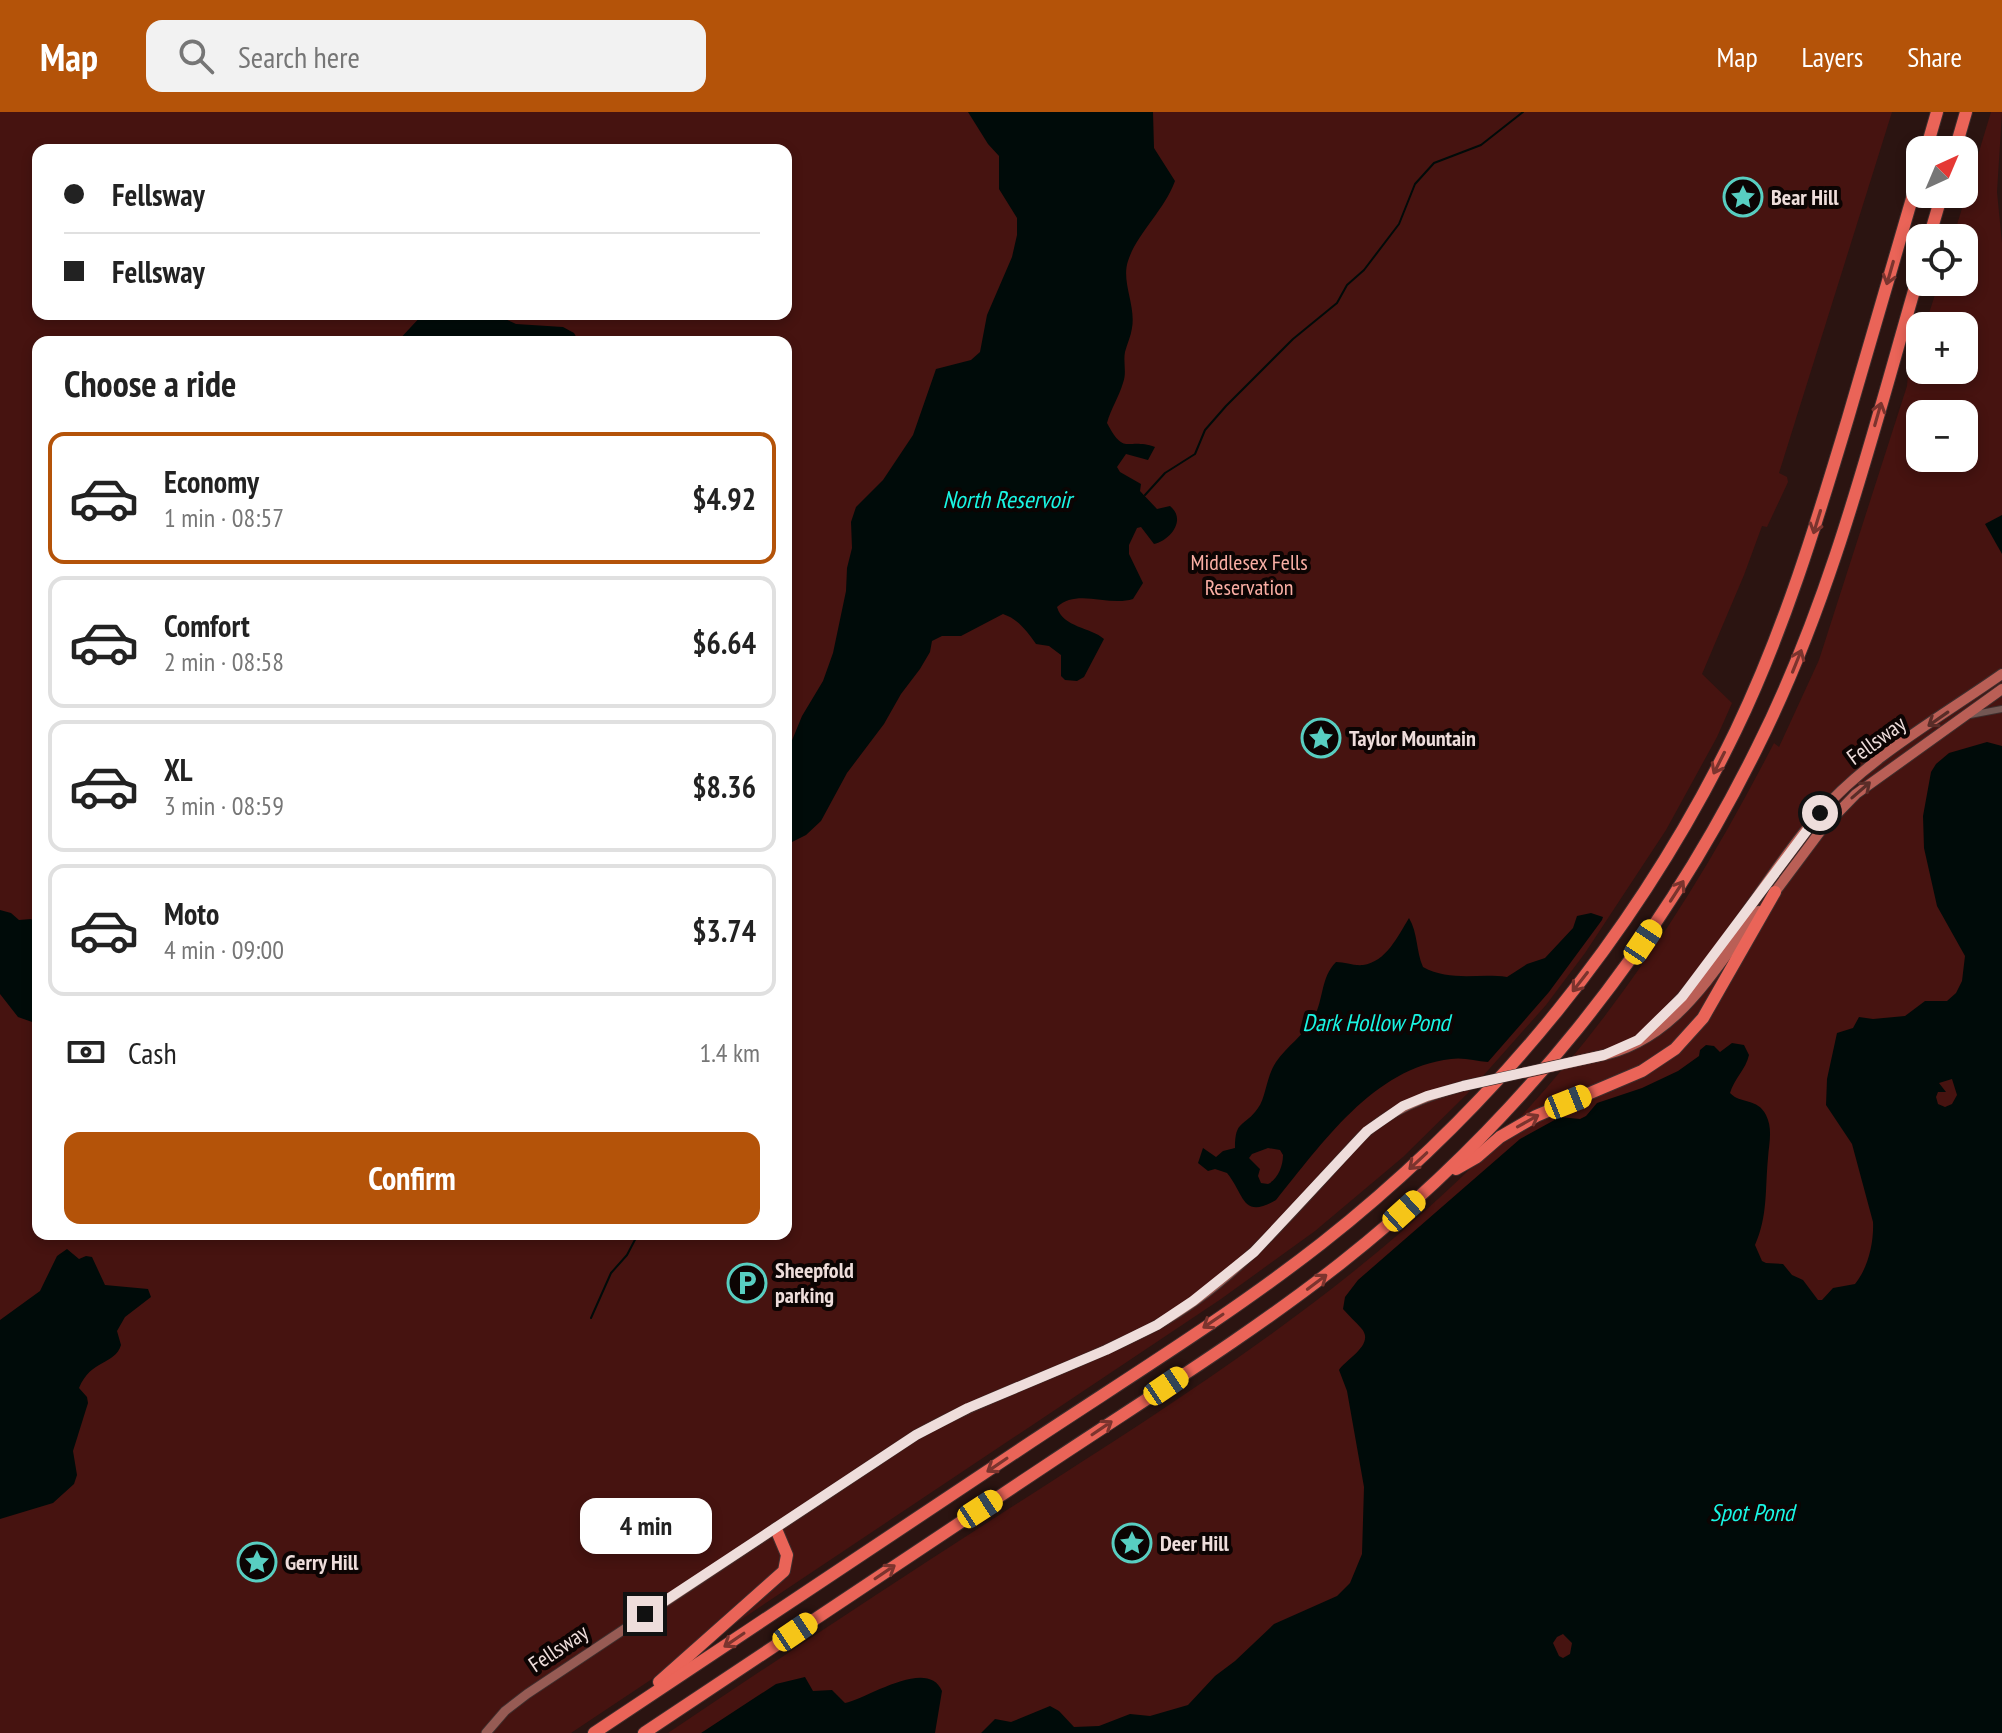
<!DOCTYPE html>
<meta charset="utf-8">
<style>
:root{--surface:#fff;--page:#f2f2f2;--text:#222;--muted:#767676;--line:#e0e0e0;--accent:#b45309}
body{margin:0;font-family:"PT Sans Narrow",sans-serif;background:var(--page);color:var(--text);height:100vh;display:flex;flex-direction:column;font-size:30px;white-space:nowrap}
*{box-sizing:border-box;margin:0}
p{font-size:26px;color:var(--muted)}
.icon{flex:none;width:44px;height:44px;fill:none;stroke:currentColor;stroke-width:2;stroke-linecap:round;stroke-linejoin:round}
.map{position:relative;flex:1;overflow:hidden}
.panel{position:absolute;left:32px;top:224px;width:760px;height:904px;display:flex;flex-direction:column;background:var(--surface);border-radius:16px;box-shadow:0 4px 12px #0003}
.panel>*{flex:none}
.hud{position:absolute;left:32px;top:32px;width:760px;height:176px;border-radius:16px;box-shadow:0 4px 12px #0003;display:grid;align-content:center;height:176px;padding:0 32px;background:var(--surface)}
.needle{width:52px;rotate:44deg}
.fabs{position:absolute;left:1906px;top:24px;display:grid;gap:16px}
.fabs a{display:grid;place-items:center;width:72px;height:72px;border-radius:16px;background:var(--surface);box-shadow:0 4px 12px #0003;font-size:40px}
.end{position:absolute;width:36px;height:36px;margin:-18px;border:10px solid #eedddb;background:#111;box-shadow:0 0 0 4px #111}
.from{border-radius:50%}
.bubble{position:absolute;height:56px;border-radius:16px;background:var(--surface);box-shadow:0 4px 12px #0003;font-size:26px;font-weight:800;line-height:56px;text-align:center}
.car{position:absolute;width:24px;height:48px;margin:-24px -12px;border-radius:10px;box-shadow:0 0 6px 2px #0007;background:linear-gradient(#f5c518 24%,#345 0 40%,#f5c518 0 76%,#345 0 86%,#f5c518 0)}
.hud b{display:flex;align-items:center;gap:28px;height:76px;font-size:30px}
.hud b+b{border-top:2px solid var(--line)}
.hud i{width:20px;height:20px;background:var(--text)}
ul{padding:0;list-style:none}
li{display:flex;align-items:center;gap:24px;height:132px;margin:0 16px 12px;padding:0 16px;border:4px solid var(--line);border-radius:16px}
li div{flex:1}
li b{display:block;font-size:30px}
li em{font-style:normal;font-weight:800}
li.on{border-color:var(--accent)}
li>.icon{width:72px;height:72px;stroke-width:1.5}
h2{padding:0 32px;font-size:36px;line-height:96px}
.pay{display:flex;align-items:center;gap:20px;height:88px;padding:0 32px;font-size:30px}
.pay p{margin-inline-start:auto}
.button{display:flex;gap:16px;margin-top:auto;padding:16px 32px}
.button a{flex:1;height:92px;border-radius:16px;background:var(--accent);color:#fff;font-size:32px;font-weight:800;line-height:92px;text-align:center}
header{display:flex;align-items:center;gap:48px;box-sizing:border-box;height:112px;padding:0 40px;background:var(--accent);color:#fff}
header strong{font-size:38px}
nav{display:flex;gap:44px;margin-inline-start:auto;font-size:28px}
.search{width:560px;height:72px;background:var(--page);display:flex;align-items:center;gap:20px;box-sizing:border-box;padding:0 28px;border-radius:16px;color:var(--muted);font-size:30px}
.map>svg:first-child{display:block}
</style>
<header>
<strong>Map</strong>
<div class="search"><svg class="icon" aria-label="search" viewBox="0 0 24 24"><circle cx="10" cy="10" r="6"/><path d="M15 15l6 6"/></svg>Search here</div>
<nav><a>Map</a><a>Layers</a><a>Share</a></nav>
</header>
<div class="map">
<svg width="2002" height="1621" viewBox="0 0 2002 1621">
<rect width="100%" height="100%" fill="#2b1411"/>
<g fill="#461310" fill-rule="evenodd">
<path d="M 0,0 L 1892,0 L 1779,361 L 1787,365 L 1788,370 L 1767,415 L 1762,414 L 1744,463 L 1702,562 L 1732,591 L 1717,625 L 1666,718 L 1585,841 L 1546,893 L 1467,982 L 1403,1045 L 1315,1119 L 1221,1187 L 571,1621 L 0,1621 ZM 38,38 L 786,38 L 786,202 L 38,202 ZM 38,230 L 786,230 L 786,1122 L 38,1122 Z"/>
<path d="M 1991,0 L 2002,0 L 1997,80 L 2002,131 L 2002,1621 L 668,1621 C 781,1545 895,1470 1010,1396 C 1163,1298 1317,1201 1450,1076 C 1588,947 1688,798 1774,631 L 1779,635 L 1819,548 L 1907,274 L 1909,250 L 1920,225 L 1920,258 L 1964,258 L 1964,214 L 1925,214 L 1939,170 L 1964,170 L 1964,126 L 1953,126 ZM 1920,302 L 1964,302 L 1964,346 L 1920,346 Z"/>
</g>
<g fill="#000b09" fill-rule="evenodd">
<path d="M 968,0 L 1153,0 L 1154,36 L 1175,69 C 1164,99 1137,121 1128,149 C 1121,170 1136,193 1132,216 C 1131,224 1127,232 1125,240 C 1123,250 1127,261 1123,271 C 1119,285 1111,296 1107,311 C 1125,345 1126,325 1155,335 L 1148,348 L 1126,342 L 1117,355 L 1120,360 L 1141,372 L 1140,379 L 1157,397 L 1170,394 C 1187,408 1170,428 1154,432 L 1141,415 L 1137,416 L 1129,433 L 1129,442 L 1143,471 L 1133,487 C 1109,495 1077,476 1057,495 C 1063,516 1091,515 1104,527 L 1084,565 L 1077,569 L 1065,568 L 1061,564 L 1061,543 L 1049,534 L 1036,532 C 1027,519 1018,507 1003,502 L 961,524 L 942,524 L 932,529 L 930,540 L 920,557 L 901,582 L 884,612 L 847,661 L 821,709 L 806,723 L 786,733 L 786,643 L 802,604 L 823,569 L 833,541 L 846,479 L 847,456 L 852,436 L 851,410 L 856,395 L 883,368 L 913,323 L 936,257 L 971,248 L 980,240 L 987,203 L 1012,145 L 1017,123 L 1017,106 L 999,77 L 999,44 L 988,32 Z"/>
<path d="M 423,202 L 495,202 L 516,212 L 563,215 L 574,221 L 579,230 L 397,230 Z"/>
<path d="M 2002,403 L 2002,442 L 1985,412 Z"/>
<path d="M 1987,630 L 2002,634 L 2002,1621 L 981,1621 L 995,1607 L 1011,1610 L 1050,1594 L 1059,1599 L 1074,1615 L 1099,1614 L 1130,1602 L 1150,1604 L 1188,1593 L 1215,1564 L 1235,1549 L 1274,1512 L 1337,1484 L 1350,1471 L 1362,1442 L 1364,1375 L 1347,1279 L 1339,1258 C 1346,1247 1376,1232 1361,1216 C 1356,1210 1349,1204 1343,1197 L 1345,1185 L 1358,1168 L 1520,1027 L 1560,1005 L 1580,1007 L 1586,1004 L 1597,991 L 1642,976 L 1678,959 L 1699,944 L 1700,938 L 1706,933 L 1714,934 L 1720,940 L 1732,931 L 1744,933 L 1749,943 C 1746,957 1734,967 1730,981 C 1740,992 1758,986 1766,1003 C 1773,1017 1769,1031 1768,1046 C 1765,1077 1768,1104 1755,1133 L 1762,1149 L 1766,1151 L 1783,1152 L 1792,1163 L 1803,1168 L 1818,1188 L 1822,1188 L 1833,1176 L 1855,1172 C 1868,1156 1874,1131 1873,1110 L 1852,1032 L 1826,993 L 1827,967 L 1837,921 L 1853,916 L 1859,905 L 1873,907 L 1905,904 L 1925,889 L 1947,889 L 1956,881 L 1962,869 L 1965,844 L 1937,794 L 1924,736 L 1923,704 L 1931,660 L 1936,652 L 1949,641 ZM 1952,967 L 1957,983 L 1952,992 L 1945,995 L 1938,992 L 1936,985 L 1938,980 L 1946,980 L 1939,971 ZM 1563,1522 L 1572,1531 L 1570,1542 L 1563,1546 L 1559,1544 L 1553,1531 L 1557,1525 Z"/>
<path d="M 0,798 L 11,801 L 19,808 L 31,807 L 38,813 L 38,922 L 35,911 L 18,905 L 0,882 Z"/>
<path d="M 1591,801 L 1603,805 L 1602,808 L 1549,880 L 1488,950 C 1476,949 1463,945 1451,947 C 1373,956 1322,1032 1276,1088 C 1242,1108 1245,1083 1227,1061 L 1215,1057 L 1208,1059 L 1198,1051 L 1203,1036 L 1216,1045 L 1223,1039 L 1235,1036 C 1235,1007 1244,1016 1258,996 C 1266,986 1266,965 1276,950 C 1287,934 1303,924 1313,907 C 1324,889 1320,866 1336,850 C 1345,850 1354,854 1363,853 C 1386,850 1398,824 1409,806 C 1418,821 1416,839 1423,855 C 1450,870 1478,861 1507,865 L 1527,852 L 1545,846 L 1573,816 L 1577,804 ZM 1268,1036 L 1280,1038 L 1283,1043 C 1283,1054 1278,1067 1268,1072 L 1261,1071 L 1258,1064 L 1260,1057 L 1249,1046 L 1252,1042 Z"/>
<path d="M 67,1137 L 79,1147 L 86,1144 L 92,1145 L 105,1173 L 148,1177 L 151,1185 L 125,1205 L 117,1219 L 121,1233 C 115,1253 91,1247 79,1276 L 87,1285 L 88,1291 L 73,1339 L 77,1363 L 74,1372 L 53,1391 L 0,1407 L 0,1208 L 40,1179 L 57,1144 Z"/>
<path d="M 805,1565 L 813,1579 L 832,1578 L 845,1591 C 868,1586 928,1545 942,1579 L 935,1621 L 701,1621 L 776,1572 Z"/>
</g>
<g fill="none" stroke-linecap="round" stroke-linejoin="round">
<g stroke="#000b09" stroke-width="2">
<path d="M 1145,383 L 1165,361 L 1195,342 L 1205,318 L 1226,294 L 1293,227 L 1337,191 L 1347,173 L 1364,158 L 1399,112 L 1415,72 L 1434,51 L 1481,33 L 1523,0"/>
<path d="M 591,1206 L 611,1161 L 627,1143 L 638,1122"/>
</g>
<defs>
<path id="street" d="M 1970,603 L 2002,597"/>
<path id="secondary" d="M 486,1621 L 505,1599 L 527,1582 L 916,1323 C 993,1280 1078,1255 1155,1214 C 1239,1169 1297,1093 1361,1025 C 1391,997 1424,985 1463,974"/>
<g id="primary">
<path d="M 1772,784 L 1822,717 L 1856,682 L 2002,577"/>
<path d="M 1650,918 C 1717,857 1759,772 1818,703 C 1867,646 1941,605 2002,562"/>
<path d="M 1595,945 C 1676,931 1713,858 1759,799"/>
</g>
<g id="highway">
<path d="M 1926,38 L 1937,0"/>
<path d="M 1955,38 L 1966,0"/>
<path d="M 1929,126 L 1942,82"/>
<path d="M 1456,1057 L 1477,1045 L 1500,1025 L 1536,1004 L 1642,959 L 1675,937 L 1703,906 L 1775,780"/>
<path d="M 659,1570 L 784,1459 L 787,1443 L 776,1417"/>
<path d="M 594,1621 C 740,1524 885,1427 1031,1330 C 1129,1265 1230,1203 1322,1131 C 1496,994 1639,818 1736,618 C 1784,518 1816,413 1848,306 C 1872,224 1896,141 1920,59"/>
<path d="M 644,1621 C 779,1531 914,1441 1048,1352 C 1147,1286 1248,1224 1341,1151 C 1516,1013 1658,836 1757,636 C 1833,485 1873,319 1920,158"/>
</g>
</defs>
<use href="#street" stroke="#3e2e2d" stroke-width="8"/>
<use href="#secondary" stroke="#3e2e2d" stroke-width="11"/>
<use href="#primary" stroke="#3e2e2d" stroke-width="12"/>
<use href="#highway" stroke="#3e2e2d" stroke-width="14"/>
<use href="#street" stroke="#735753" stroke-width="6"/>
<use href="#secondary" stroke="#975b54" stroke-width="9"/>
<use href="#primary" stroke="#ba5f56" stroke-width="10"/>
<use href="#highway" stroke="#ea6458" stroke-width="12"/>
<defs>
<path id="secondary-bridge" d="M 1463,974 L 1523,961"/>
<path id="primary-bridge" d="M 1523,961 L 1595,945"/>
</defs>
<use href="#secondary-bridge" stroke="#3e2e2d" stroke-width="11" stroke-linecap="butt"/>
<use href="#primary-bridge" stroke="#3e2e2d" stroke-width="12" stroke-linecap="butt"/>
<use href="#secondary-bridge" stroke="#975b54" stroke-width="9"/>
<use href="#primary-bridge" stroke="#ba5f56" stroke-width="10"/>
</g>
<defs><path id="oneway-shaft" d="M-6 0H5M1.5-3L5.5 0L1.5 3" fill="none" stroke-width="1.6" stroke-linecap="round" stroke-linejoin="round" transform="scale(2)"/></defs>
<g stroke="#7b342e">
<use href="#oneway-shaft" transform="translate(1890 161) rotate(106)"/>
<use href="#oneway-shaft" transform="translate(1878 302) rotate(-74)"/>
<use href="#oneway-shaft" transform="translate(1817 410) rotate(107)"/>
<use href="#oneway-shaft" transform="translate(1797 549) rotate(-68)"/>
<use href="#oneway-shaft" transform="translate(1719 651) rotate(117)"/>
<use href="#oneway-shaft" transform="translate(1677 779) rotate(-57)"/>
<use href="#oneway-shaft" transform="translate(1580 870) rotate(128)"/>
<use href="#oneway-shaft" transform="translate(1528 1009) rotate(-29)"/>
<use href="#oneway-shaft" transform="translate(1418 1049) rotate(137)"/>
<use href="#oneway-shaft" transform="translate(1317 1170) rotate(-37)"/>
<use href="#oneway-shaft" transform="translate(1213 1209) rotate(146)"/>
<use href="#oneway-shaft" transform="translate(1102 1316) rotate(-34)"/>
<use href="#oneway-shaft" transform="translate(997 1353) rotate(146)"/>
<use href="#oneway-shaft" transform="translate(885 1460) rotate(-34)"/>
<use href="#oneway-shaft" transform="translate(734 1528) rotate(146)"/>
</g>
<g stroke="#5a2d28">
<use href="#oneway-shaft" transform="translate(1938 607) rotate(145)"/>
<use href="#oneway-shaft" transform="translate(1861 678) rotate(-41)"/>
</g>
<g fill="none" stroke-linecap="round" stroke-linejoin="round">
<path stroke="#eedddb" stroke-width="10" d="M 645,1502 L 916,1323 L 968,1296 L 1106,1238 L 1157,1213 L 1193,1189 L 1254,1140 L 1367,1019 L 1403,994 L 1427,984 L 1463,974 L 1604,943 L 1638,928 L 1682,885 L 1820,701"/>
</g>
<defs>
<symbol id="sight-ring" viewBox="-11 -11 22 22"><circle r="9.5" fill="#0c0403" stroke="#58cec1" stroke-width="1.5"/><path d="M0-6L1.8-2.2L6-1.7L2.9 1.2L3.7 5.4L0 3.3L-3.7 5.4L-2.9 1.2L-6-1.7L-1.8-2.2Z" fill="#58cec1"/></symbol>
<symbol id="parking-ring" viewBox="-11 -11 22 22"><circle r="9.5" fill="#0c0403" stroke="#58cec1" stroke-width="1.5"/><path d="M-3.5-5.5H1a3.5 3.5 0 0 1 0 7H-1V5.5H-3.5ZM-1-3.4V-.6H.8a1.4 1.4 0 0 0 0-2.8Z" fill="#58cec1"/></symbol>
</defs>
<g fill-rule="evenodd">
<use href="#sight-ring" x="1721" y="63" width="44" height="44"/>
<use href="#sight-ring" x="1299" y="604" width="44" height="44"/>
<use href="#parking-ring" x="725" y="1149" width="44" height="44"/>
<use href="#sight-ring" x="1110" y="1409" width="44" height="44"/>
<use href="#sight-ring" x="235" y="1428" width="44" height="44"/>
</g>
<g text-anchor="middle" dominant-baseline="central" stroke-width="8" stroke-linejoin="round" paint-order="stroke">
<g font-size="22" font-weight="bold" fill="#eedddb" stroke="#0c0403" text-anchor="start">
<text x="1771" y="85">Bear Hill</text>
<text x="1349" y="626">Taylor Mountain</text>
<text x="775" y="1158">Sheepfold<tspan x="775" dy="25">parking</tspan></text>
<text x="1160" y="1431">Deer Hill</text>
<text x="285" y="1450">Gerry Hill</text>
</g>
<g font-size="22" fill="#faaea4" stroke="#0c0403">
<text x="1249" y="450">Middlesex Fells<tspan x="1249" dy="25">Reservation</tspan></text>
</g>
<g font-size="22" fill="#eedddb" stroke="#0c0403">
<text transform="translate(1876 628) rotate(-36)">Fellsway</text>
<text transform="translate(558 1536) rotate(-34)">Fellsway</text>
</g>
<g font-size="24" font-style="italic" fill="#19f6e4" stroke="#0c0403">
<text x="1007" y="387">North Reservoir</text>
<text x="1376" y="910">Dark Hollow Pond</text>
<text x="1752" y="1400">Spot Pond</text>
</g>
</g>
</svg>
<div class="fabs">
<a><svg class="needle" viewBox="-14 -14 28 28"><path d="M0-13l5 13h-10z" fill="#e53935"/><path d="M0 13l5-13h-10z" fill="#767676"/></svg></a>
<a><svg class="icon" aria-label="locate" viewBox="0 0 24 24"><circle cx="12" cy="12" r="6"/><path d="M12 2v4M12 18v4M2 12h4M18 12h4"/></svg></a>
<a>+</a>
<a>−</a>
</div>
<i class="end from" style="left:1820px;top:701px"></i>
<i class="end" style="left:645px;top:1502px"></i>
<div class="bubble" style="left:580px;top:1386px;width:132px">4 min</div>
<i class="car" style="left:1643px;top:830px;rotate:34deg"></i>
<i class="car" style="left:1568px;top:990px;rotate:68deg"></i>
<i class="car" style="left:1404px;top:1099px;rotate:48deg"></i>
<i class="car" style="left:1166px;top:1274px;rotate:56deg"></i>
<i class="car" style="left:980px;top:1397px;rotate:57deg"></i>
<i class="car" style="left:795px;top:1520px;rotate:56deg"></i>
<div class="hud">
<b><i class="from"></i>Fellsway</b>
<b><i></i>Fellsway</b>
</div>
<section class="panel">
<h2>Choose a ride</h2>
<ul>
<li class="on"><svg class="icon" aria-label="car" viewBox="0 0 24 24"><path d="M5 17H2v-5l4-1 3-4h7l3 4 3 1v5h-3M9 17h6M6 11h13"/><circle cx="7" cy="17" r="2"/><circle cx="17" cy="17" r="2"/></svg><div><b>Economy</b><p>1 min · 08:57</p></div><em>$4.92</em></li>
<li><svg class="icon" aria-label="car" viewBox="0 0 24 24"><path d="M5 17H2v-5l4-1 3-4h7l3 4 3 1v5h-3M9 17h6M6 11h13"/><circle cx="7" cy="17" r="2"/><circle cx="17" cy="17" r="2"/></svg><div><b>Comfort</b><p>2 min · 08:58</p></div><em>$6.64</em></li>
<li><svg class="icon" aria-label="car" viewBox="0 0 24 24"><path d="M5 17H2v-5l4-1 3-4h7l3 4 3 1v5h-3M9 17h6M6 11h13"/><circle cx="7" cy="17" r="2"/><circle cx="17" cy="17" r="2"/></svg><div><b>XL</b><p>3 min · 08:59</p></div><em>$8.36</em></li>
<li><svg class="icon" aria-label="car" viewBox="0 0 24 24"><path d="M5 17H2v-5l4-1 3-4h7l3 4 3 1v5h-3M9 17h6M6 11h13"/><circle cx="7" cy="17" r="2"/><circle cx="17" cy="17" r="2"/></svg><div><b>Moto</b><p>4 min · 09:00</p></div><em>$3.74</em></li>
</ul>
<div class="pay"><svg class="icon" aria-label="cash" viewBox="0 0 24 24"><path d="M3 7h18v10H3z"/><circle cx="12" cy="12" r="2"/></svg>Cash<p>1.4 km</p></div>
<div class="button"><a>Confirm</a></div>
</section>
</div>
